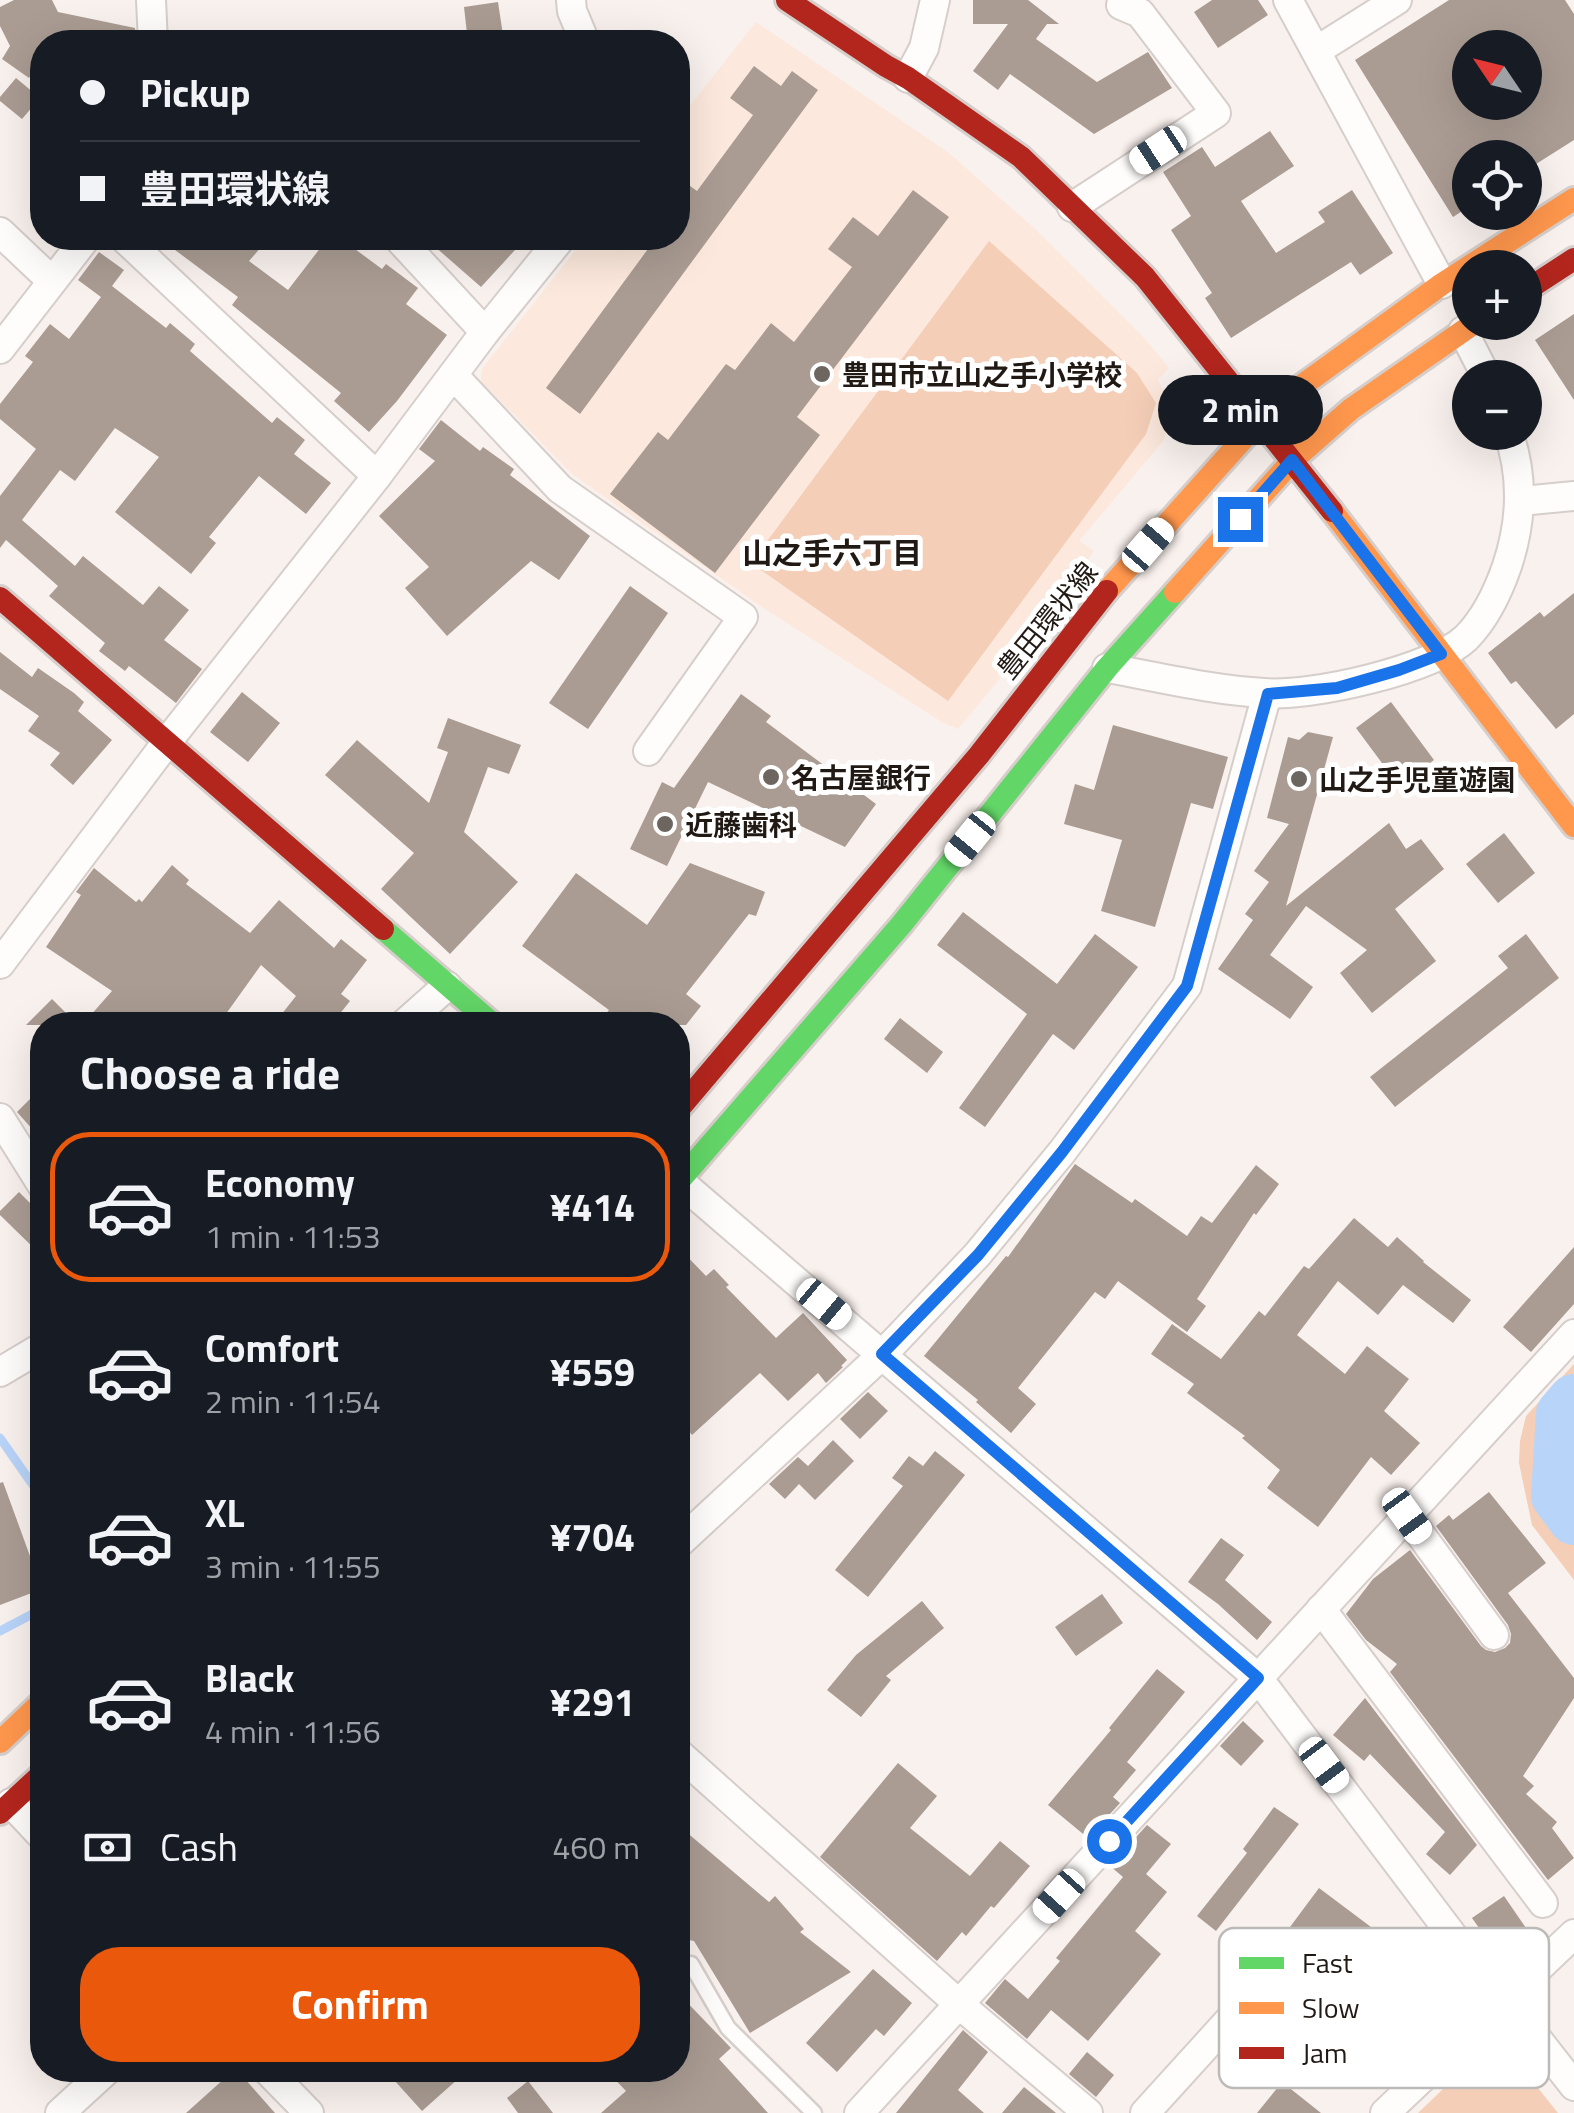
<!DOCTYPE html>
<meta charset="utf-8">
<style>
:root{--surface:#171b24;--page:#20242c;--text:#f1f3f6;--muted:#9ea1a6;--line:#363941;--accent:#ea580c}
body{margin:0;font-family:"Titillium Web","Noto Sans JP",sans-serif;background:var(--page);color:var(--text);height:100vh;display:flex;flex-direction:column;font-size:38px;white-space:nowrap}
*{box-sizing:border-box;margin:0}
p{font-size:32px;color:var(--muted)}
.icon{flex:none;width:55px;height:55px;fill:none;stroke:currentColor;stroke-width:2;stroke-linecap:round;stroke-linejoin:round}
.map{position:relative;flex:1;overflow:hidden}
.side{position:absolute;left:30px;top:1012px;width:660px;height:1070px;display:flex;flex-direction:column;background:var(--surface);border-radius:40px;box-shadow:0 10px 40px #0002}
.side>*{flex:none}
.hud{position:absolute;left:30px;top:30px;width:660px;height:220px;border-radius:40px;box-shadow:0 10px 40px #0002;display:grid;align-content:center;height:220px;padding:0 50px;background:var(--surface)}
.needle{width:65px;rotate:305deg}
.controls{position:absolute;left:1452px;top:30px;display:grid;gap:20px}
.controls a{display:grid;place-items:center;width:90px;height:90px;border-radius:50%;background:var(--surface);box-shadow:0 10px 40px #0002;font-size:50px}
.end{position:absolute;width:45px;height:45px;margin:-22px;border:12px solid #1a73e8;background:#fff;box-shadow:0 0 0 5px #fff}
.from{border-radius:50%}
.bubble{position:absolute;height:70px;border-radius:35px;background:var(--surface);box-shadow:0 10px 40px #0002;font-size:32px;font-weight:700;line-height:70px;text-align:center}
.car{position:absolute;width:30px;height:60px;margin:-30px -15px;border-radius:12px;box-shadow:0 0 8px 2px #0007;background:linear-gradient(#fff 24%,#345 0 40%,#fff 0 76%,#345 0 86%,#fff 0)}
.hud b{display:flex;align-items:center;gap:35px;height:95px;font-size:38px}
.hud b+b{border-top:2px solid var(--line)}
.hud i{width:25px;height:25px;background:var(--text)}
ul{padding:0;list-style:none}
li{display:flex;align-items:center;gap:30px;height:150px;margin:0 20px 15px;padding:0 30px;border:5px solid transparent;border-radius:40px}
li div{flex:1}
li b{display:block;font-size:38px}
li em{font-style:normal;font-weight:700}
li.selected{border-color:var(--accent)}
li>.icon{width:90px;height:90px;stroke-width:1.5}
h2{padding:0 50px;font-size:45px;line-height:120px}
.pay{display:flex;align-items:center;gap:25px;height:110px;padding:0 50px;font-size:38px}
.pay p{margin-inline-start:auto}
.action{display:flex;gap:20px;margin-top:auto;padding:20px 50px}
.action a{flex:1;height:115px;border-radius:40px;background:var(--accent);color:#fff;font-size:40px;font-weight:700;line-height:115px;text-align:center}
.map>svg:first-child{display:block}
</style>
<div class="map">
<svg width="1574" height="2113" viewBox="0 0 1574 2113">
<rect width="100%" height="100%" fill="#f9f1ed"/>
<path fill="#fce8dc" d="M 756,22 L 949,153 L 1034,228 L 1145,339 L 1169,368 L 1158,380 L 1168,401 L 1169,420 L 1164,440 L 1079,541 L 1094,551 L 1007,670 L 958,729 L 942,722 L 762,607 L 572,474 L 481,381 L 482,369 L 585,238 L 678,238 L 678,121 Z"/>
<g fill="#f4ceb7">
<path d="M 989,241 L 1137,373 L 1156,403 L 1146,434 L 948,701 L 751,563 Z"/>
<path d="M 1574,1364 L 1574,1580 L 1532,1525 L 1519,1463 L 1520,1441 L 1526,1416 Z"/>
<path d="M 1491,2043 L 1502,2043 L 1558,2113 L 1418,2113 Z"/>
</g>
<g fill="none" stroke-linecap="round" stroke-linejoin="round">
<g stroke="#b9d4f9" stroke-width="9">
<path d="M 0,1438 L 42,1498"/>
<path d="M 0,1631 L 42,1609"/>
</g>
<path stroke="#b9d4f9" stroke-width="52" d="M 1574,1400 L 1562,1414 L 1557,1496 L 1574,1519"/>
</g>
<g fill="#aa9c93" fill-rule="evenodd">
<path d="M 14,0 L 52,0 L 58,12 L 135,28 L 136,42 L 42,42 L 42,59 L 29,78 L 2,59 L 10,46 L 0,26 L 0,7 Z"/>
<path d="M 973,0 L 1028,0 L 1059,24 L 1047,24 L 1036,39 L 1097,82 L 1148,52 L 1172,88 L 1094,134 L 1010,74 L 998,90 L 973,71 L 1008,24 L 973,24 Z"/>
<path d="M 1212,0 L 1258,0 L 1268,15 L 1218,48 L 1194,12 Z"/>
<path d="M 1449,0 L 1565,0 L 1574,14 L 1574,140 L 1525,171 L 1525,158 L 1470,158 L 1470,206 L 1453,217 L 1355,60 ZM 1470,48 L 1525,48 L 1525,102 L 1470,102 Z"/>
<path d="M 498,2 L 504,42 L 468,42 L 464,7 Z"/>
<path d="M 754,66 L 781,86 L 792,71 L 818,90 L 580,414 L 546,388 L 656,238 L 678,238 L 678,177 L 697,191 L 753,115 L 730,98 Z"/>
<path d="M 16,78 L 40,98 L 22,119 L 0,101 L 0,97 Z"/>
<path d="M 1270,131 L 1294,166 L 1241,201 L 1276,253 L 1325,222 L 1318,212 L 1352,190 L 1393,253 L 1360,275 L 1351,262 L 1231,338 L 1205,298 L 1212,293 L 1171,230 L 1191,216 L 1163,172 L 1202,147 L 1215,167 Z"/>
<path d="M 913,190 L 949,217 L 797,417 L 820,435 L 715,573 L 610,494 L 658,432 L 668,440 L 726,364 L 735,370 L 771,323 L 794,342 L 852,267 L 828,249 L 853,217 L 878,236 Z"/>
<path d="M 159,238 L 269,238 L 249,261 L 288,290 L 328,238 L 340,238 L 382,269 L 386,264 L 418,288 L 406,304 L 447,335 L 397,401 L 369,432 L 334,401 L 341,393 L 232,305 L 238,297 Z"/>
<path d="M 425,238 L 526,238 L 481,287 Z"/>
<path d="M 99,252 L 124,270 L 112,286 L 166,328 L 170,323 L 195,344 L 190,351 L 272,423 L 277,417 L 305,440 L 294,454 L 331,483 L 306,514 L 259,476 L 209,537 L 216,543 L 191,574 L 115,512 L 159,457 L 115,428 L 75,481 L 60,470 L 22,520 L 75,566 L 83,556 L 143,605 L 159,586 L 189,610 L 164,640 L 202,669 L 176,703 L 129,666 L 125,671 L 99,651 L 105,643 L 49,596 L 58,586 L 6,540 L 0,548 L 0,496 L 36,449 L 0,419 L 0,404 L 33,362 L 25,356 L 50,324 L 69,339 L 101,297 L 78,280 Z"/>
<path d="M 1574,314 L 1574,400 L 1535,340 Z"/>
<path d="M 441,420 L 480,451 L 483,447 L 514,469 L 510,475 L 590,536 L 559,580 L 531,561 L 447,636 L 405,588 L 429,567 L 379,516 L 435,461 L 419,449 Z"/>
<path d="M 630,586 L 668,613 L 588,729 L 549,703 Z"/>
<path d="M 1574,593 L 1574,714 L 1556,729 L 1516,681 L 1511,684 L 1488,653 L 1540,612 L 1544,617 Z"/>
<path d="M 0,652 L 32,677 L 38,668 L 74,693 L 84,702 L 78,711 L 112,740 L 73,785 L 50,765 L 60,753 L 28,731 L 39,716 L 0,689 Z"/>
<path d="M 242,692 L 280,723 L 248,762 L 210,732 Z"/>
<path d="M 741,694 L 771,716 L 766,722 L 876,804 L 845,847 L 708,782 L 667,866 L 630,849 L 662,782 L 674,788 Z"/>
<path d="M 1391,702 L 1434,760 L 1399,786 L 1356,728 Z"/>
<path d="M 448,718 L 521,745 L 509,774 L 488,767 L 464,832 L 518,882 L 450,954 L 381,889 L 414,853 L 325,775 L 357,740 L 429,803 L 448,752 L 437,748 Z"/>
<path d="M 1113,725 L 1228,757 L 1213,809 L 1191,803 L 1155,927 L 1101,911 L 1122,840 L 1064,824 L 1075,784 L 1094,790 Z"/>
<path d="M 1308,732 L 1333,737 L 1286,906 L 1389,823 L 1406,849 L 1421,839 L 1444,869 L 1395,909 L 1436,961 L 1372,1013 L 1340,973 L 1367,950 L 1306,906 L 1270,955 L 1313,987 L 1290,1019 L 1218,969 L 1253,920 L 1245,914 L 1269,882 L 1254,871 L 1289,824 L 1267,818 L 1288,737 L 1299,740 Z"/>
<path d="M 1504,833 L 1535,873 L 1498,903 L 1466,864 Z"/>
<path d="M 690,863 L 765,892 L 756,916 L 749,914 L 686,994 L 701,1006 L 686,1025 L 597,1025 L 609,1010 L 522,946 L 576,873 L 647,925 Z"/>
<path d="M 172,865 L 189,880 L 186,884 L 250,933 L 279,900 L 334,948 L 341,939 L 367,960 L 341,994 L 350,1001 L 331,1025 L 273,1025 L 296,996 L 261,965 L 218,1025 L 82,1025 L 112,991 L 46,947 L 81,895 L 76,892 L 94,868 L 136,902 L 139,899 L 142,902 Z"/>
<path d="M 963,912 L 1057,984 L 1095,934 L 1138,967 L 1074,1050 L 1053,1034 L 985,1127 L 959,1108 L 1027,1014 L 937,945 Z"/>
<path d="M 1526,934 L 1559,978 L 1395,1107 L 1370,1077 L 1508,968 L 1498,956 Z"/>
<path d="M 52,999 L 78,1025 L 26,1025 Z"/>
<path d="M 900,1018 L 943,1052 L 927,1073 L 884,1039 Z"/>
<path d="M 42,1087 L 42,1140 L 17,1112 Z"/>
<path d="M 1075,1164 L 1132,1203 L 1135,1199 L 1187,1236 L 1201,1216 L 1212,1223 L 1256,1165 L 1279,1184 L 1256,1215 L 1254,1213 L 1197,1299 L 1206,1306 L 1187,1332 L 1118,1281 L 1105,1299 L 1095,1292 L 1018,1388 L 1036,1404 L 1011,1433 L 976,1402 L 978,1400 L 924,1356 L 1006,1256 L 1008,1257 Z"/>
<path d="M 19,1192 L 42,1215 L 42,1256 L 0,1215 L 0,1211 Z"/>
<path d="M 1354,1218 L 1388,1247 L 1397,1237 L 1424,1261 L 1423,1262 L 1471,1300 L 1453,1323 L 1403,1285 L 1378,1315 L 1338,1281 L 1297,1335 L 1345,1374 L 1367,1346 L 1409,1379 L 1384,1411 L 1420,1443 L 1391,1475 L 1371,1457 L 1318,1527 L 1267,1488 L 1280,1470 L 1242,1438 L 1245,1436 L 1187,1393 L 1194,1384 L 1151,1354 L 1172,1324 L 1221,1359 L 1259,1311 L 1265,1316 L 1304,1266 L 1309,1269 Z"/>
<path d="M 678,1247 L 706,1276 L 714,1269 L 729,1285 L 726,1287 L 776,1338 L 803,1313 L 847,1360 L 841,1366 L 843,1367 L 826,1383 L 818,1373 L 788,1401 L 760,1373 L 692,1435 L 678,1418 Z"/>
<path d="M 1574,1247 L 1574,1304 L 1531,1352 L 1503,1327 Z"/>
<path d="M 868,1392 L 888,1411 L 860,1439 L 840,1419 Z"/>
<path d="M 833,1440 L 854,1461 L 815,1500 L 799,1484 L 785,1499 L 769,1484 L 798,1457 L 808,1466 Z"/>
<path d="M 935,1451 L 965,1475 L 868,1597 L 835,1570 L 903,1486 L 892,1478 L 909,1456 L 923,1466 Z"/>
<path d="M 3,1482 L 42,1589 L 0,1605 L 0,1483 Z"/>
<path d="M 1489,1492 L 1546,1563 L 1508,1593 L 1574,1678 L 1574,1698 L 1523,1776 L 1534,1786 L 1526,1794 L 1557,1822 L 1552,1828 L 1574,1858 L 1548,1880 L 1390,1672 L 1397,1664 L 1366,1640 L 1346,1614 L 1373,1579 L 1410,1550 L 1481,1646 L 1486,1650 L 1495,1652 L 1505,1648 L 1510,1643 L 1511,1634 L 1508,1625 L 1436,1526 L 1449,1515 L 1453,1520 Z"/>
<path d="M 1221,1538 L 1244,1555 L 1225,1580 L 1272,1622 L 1257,1640 L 1218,1604 L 1188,1582 Z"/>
<path d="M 1102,1594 L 1123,1623 L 1076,1656 L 1055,1627 Z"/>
<path d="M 922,1601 L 944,1628 L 886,1676 L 891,1680 L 861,1717 L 827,1690 L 856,1655 Z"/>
<path d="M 1157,1669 L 1185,1692 L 1127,1762 L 1136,1770 L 1113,1797 L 1120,1803 L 1088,1838 L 1048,1805 L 1111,1730 L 1109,1728 Z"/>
<path d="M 1365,1698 L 1477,1845 L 1450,1875 L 1426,1854 L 1445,1832 L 1370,1754 L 1364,1761 L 1333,1735 Z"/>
<path d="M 1243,1721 L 1264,1741 L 1241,1766 L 1220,1746 Z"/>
<path d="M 898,1763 L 937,1796 L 910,1828 L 970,1876 L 1000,1841 L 1030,1866 L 994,1908 L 991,1906 L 966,1936 L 962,1932 L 937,1961 L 820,1857 Z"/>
<path d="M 1274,1807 L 1299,1824 L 1216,1931 L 1197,1916 L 1247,1853 L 1243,1849 Z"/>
<path d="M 678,1825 L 769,1902 L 775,1896 L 804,1929 L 800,1932 L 851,1972 L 750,2033 L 694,1941 L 678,1938 Z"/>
<path d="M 1147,1825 L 1171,1844 L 1146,1874 L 1167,1892 L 1135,1931 L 1161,1954 L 1088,2041 L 1051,2010 L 1027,2039 L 985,2003 L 1005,1979 L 1028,1999 L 1060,1961 L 1056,1958 L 1123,1877 L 1110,1866 Z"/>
<path d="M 1319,1888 L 1391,1942 L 1337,2003 L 1341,2008 L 1412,1959 L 1435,1976 L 1382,2042 L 1385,2045 L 1350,2087 L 1318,2060 L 1328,2048 L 1291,2019 L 1335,1962 L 1290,1927 Z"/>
<path d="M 1504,1896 L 1526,1928 L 1494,1949 L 1472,1918 Z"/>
<path d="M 873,1969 L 912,2003 L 884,2036 L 876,2029 L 837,2072 L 806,2043 Z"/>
<path d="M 678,1993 L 731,2048 L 719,2059 L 768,2113 L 601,2113 L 626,2091 L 606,2070 L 678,2070 Z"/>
<path d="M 963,2030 L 988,2052 L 958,2090 L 984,2113 L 896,2113 Z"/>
<path d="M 1087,2052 L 1114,2075 L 1096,2097 L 1069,2074 Z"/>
<path d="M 234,2070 L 237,2070 L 275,2113 L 186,2113 Z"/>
<path d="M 385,2070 L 468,2070 L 422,2111 Z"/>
<path d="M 528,2081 L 553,2113 L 518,2113 L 507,2098 Z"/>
<path d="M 1282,2082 L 1321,2113 L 1257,2113 Z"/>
<path d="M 1024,2087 L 1056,2113 L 1002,2113 Z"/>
</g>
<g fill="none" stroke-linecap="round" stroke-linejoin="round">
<defs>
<path id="lane" d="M 691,1964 L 728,2028 L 814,2113"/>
<g id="street">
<path d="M 151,0 L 153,42"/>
<path d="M 571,0 L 572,11 L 585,42"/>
<path d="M 1288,0 L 1442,284"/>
<path d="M 1316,51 L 1397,0"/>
<path d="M 908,78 L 924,48 L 935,0"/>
<path d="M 1072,207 L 1216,113 L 1140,13 L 1121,5"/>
<path d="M 0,232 L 52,281"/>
<path d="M 124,238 L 377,476"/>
<path d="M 398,238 L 485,332"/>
<path d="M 1463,331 L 1487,378"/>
<path d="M 0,349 L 86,238"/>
<path d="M 453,375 L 560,489 L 743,617 L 648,751"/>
<path d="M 1521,501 L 1574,496"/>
<path d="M 1107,668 C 1158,677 1211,690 1264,693 C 1311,697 1432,670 1466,638 C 1486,618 1498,592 1507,566 C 1522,521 1524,477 1508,432"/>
<path d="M 0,964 L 167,742 L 377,476 L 485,332 L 561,238"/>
<path d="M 403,1025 L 447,986"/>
<path d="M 0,1118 L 42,1185"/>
<path d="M 678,1180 L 1258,1678 L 1477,1968 L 1506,1999 L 1574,2086"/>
<path d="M 0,1372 L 42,1347"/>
<path d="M 1407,1516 L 1494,1635"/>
<path d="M 678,1544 L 883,1354 L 977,1255 L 1062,1152 L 1187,986 L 1267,694"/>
<path d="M 1321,1609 L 1543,1903"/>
<path d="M 678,1753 L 960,2005 L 1088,2113"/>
<path d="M 11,1803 L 42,1836"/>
<path d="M 267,2070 L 309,2113"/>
<path d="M 60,2113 L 107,2070"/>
<path d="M 859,2113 L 1574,1334"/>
<path d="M 1145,2113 L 1263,1983"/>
<path d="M 1385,2113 L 1574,1934"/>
</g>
<g id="fast">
<path d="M 383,929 L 494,1025"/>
<path d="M 678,1182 L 901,925 L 1107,668 L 1175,592"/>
</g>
<g id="slow">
<path d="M 1332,511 L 1574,826"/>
<path d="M 1107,591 L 1261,419 L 1300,387 L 1442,284 L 1574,199"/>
<path d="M 1175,592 L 1293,460 L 1351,409 L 1476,322"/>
<path d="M 0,1742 L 42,1702"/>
</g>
<g id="jam">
<path d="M 787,0 L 886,66 L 908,78 L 1021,157 L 1145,277 L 1332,511"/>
<path d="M 1525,291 L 1574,259"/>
<path d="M 0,598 L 383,929"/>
<path d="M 678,1110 L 979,755 L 1107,591"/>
<path d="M 0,1813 L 42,1774"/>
</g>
</defs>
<use href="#lane" stroke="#d6ceca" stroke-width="19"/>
<use href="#street" stroke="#d6ceca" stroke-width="32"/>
<use href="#fast" stroke="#d6ceca" stroke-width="28"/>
<use href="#slow" stroke="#d6ceca" stroke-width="28"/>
<use href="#jam" stroke="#d6ceca" stroke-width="28"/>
<use href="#lane" stroke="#fefdfc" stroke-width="14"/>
<use href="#street" stroke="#fefdfc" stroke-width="28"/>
<use href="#fast" stroke="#63d668" stroke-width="22"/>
<use href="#slow" stroke="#ff974d" stroke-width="22"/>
<use href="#jam" stroke="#b3261e" stroke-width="22"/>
</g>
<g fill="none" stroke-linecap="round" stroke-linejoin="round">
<path stroke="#1a73e8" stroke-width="12" d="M 1109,1841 L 1258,1678 L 882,1354 L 978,1255 L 1062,1152 L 1187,986 L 1268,694 L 1337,688 L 1399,670 L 1441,654 L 1292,460 L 1240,519"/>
</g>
<g fill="#6d6560" stroke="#fff" stroke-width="4">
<circle cx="822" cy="374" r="10"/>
<circle cx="771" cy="777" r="10"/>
<circle cx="1299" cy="779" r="10"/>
<circle cx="665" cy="824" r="10"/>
</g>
<g text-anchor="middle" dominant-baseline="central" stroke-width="10" stroke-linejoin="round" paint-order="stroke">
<g font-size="28" font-weight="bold" fill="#211914" stroke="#fff" text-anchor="start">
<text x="842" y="374">豊田市立山之手小学校</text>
<text x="791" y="777">名古屋銀行</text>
<text x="1319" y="779">山之手児童遊園</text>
<text x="685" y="824">近藤歯科</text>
</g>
<g font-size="28" fill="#211914" stroke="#fff">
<text transform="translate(1047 620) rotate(-51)">豊田環状線</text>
</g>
<g font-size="30" font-weight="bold" fill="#211914" stroke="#fff">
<text x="832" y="553">山之手六丁目</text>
</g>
</g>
<rect x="1219" y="1928" width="330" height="160" rx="15" fill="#fff" stroke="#bcbab8" stroke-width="2.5"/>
<rect x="1239" y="1957" width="45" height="12" fill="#63d668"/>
<rect x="1239" y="2002" width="45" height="12" fill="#ff974d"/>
<rect x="1239" y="2047" width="45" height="12" fill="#b3261e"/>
<g font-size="28" fill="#211914">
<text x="1302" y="1973">Fast</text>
<text x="1302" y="2018">Slow</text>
<text x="1302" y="2063">Jam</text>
</g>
</svg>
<div class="controls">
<a><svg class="needle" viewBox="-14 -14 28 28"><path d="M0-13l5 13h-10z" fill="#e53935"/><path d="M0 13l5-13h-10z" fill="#9ea1a6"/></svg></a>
<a><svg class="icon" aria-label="locate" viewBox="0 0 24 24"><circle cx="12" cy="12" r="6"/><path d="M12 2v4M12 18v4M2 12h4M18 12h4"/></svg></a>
<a>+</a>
<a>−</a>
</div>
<i class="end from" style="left:1109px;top:1841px"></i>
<i class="end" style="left:1240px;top:519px"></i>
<div class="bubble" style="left:1158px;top:375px;width:165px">2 min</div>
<i class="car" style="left:1158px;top:150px;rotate:237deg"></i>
<i class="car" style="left:1148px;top:545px;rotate:41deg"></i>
<i class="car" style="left:970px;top:839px;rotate:219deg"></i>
<i class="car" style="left:824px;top:1304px;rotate:130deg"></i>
<i class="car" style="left:1407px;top:1516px;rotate:144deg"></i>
<i class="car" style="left:1324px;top:1765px;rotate:143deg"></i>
<i class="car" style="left:1059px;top:1896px;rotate:222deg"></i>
<div class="hud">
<b><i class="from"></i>Pickup</b>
<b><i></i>豊田環状線</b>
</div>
<section class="side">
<h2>Choose a ride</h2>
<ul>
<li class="selected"><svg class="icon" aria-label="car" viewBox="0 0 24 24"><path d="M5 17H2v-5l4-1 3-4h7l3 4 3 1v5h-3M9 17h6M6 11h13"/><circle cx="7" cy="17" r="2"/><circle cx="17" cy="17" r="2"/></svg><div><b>Economy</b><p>1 min · 11:53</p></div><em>¥414</em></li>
<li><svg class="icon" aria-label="car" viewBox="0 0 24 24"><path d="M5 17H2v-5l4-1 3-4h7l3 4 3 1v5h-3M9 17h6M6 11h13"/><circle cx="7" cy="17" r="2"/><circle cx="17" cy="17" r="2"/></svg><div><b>Comfort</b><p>2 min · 11:54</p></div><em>¥559</em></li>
<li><svg class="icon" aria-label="car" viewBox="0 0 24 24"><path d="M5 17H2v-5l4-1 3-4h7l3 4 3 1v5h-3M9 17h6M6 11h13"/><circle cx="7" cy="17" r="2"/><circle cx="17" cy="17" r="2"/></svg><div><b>XL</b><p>3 min · 11:55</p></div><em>¥704</em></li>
<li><svg class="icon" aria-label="car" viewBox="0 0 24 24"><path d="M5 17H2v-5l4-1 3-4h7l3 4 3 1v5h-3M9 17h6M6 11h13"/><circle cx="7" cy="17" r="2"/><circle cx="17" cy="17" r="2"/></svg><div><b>Black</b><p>4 min · 11:56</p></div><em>¥291</em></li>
</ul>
<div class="pay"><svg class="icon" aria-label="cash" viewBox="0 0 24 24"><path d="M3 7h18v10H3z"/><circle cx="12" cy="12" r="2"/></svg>Cash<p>460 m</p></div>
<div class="action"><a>Confirm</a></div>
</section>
</div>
